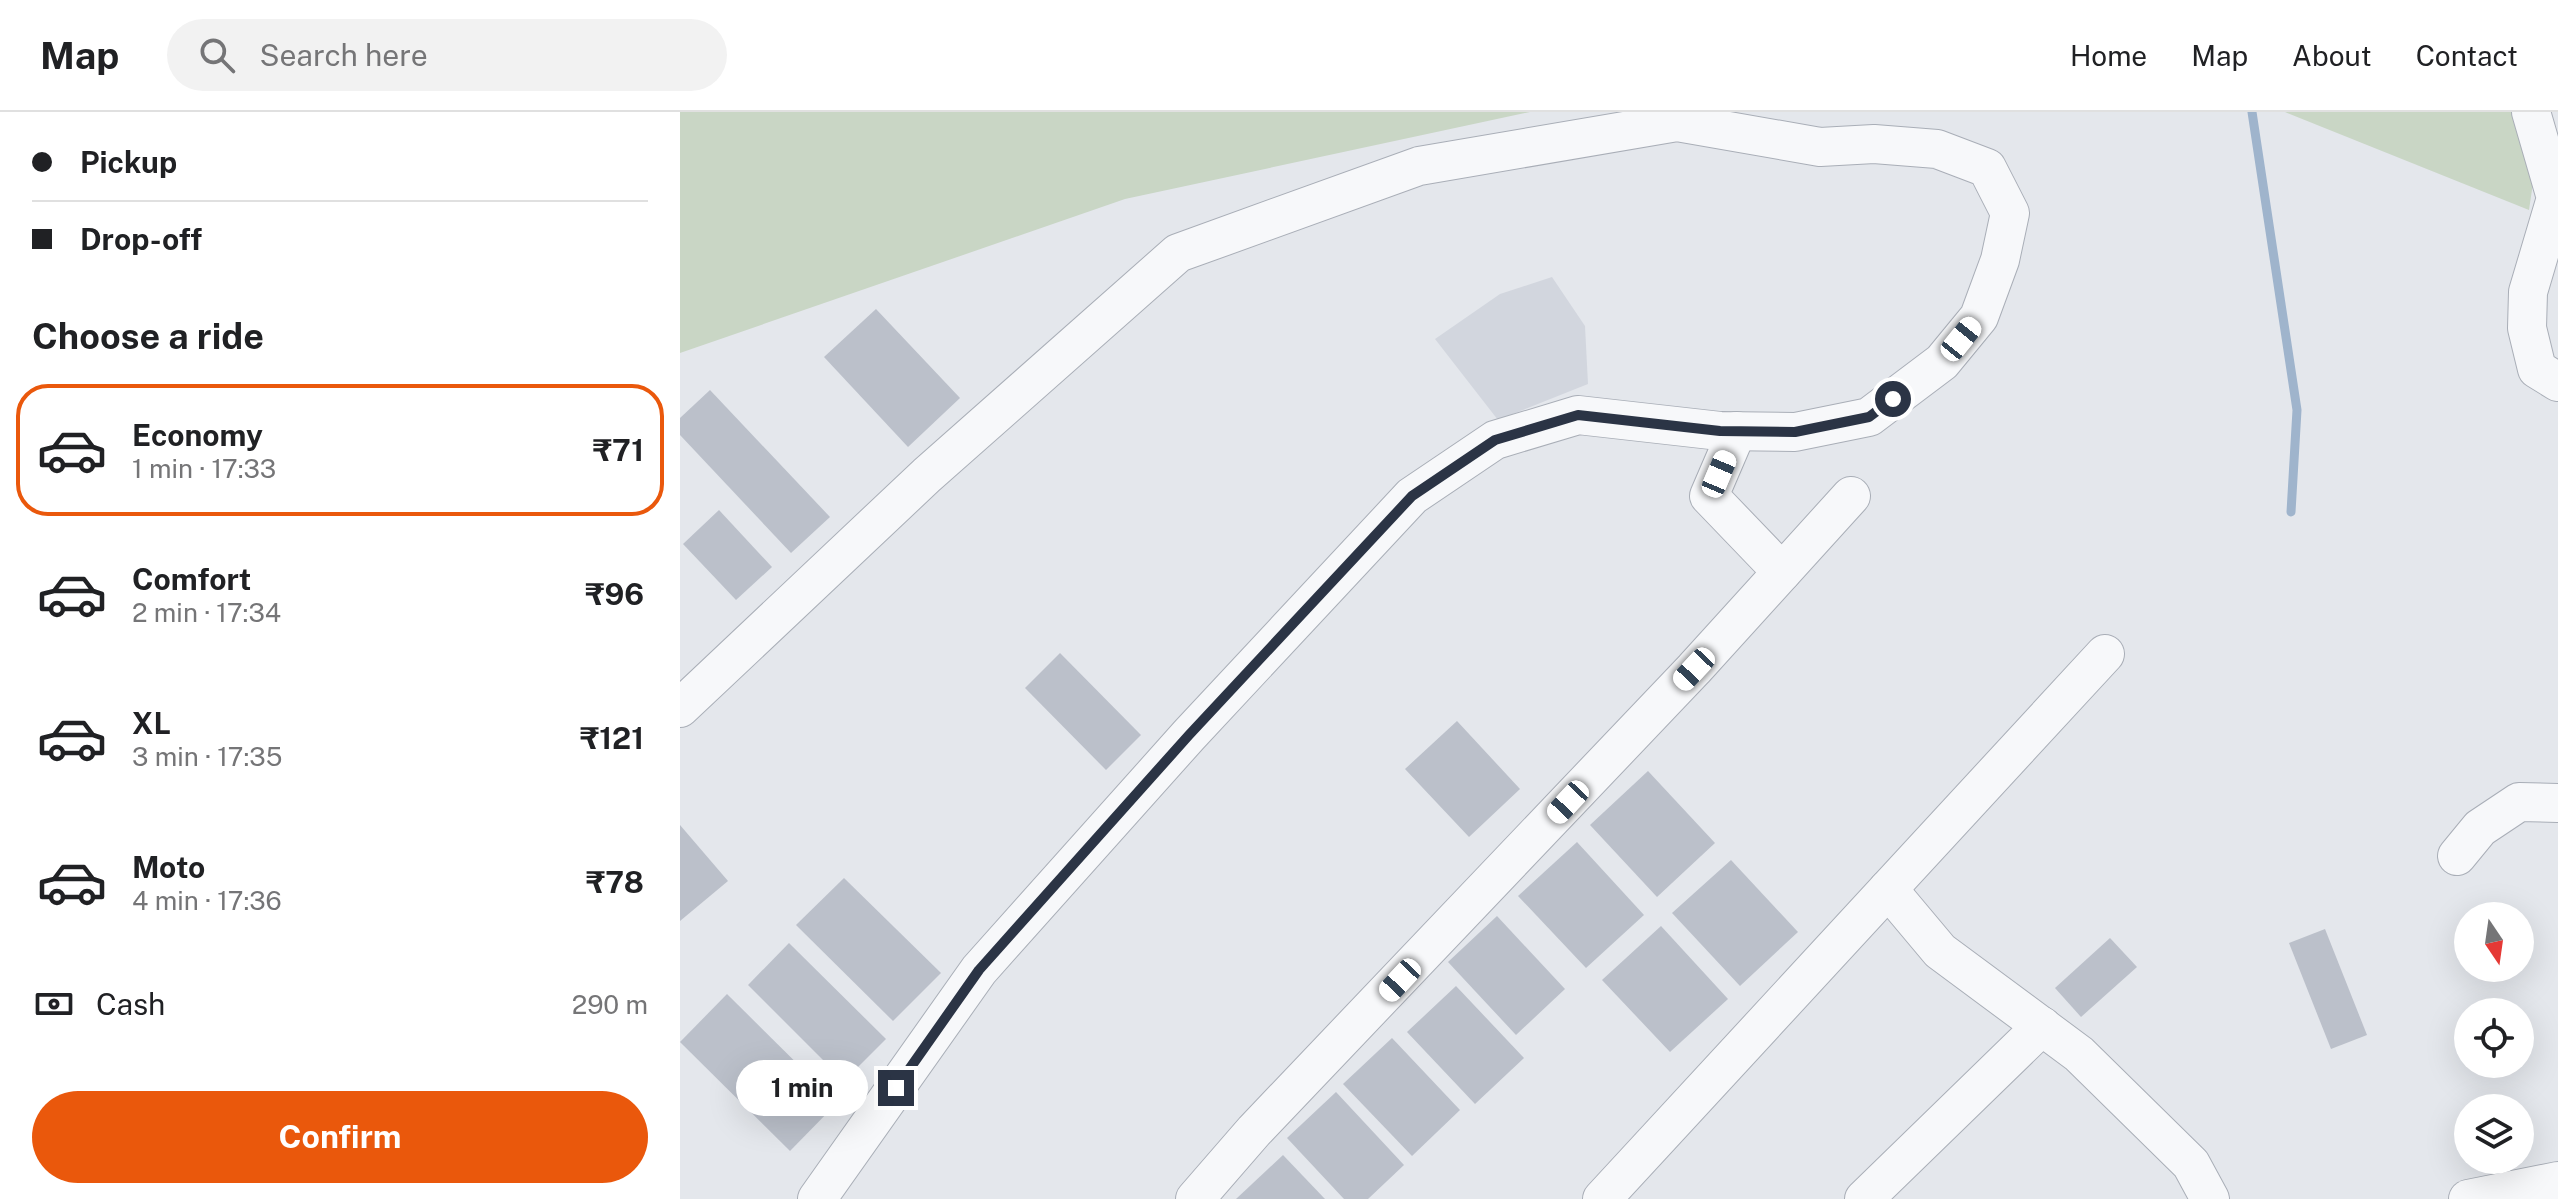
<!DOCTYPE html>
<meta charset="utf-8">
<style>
:root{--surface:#fff;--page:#f2f2f2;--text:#202124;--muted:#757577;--line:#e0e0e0;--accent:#ea580c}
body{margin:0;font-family:"Public Sans",sans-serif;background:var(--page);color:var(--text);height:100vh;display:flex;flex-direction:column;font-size:30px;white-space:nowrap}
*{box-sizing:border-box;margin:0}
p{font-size:26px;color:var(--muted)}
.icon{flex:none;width:44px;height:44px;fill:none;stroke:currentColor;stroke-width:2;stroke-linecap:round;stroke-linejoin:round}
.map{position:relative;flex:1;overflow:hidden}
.details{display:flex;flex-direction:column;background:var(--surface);width:680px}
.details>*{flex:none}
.banner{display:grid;align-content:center;height:176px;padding:0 32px;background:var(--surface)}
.needle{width:52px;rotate:167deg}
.controls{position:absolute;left:1774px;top:790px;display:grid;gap:16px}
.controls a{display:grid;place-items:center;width:80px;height:80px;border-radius:50%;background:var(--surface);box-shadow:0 8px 32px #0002;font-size:40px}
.end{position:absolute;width:36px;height:36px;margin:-18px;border:10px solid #2b3445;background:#fff;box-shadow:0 0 0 4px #fff}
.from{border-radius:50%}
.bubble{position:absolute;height:56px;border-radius:28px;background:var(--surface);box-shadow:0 8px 32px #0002;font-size:26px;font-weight:700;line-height:56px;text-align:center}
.car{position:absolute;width:24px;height:48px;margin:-24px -12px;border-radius:10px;box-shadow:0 0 6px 2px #0007;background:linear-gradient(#fff 24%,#345 0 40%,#fff 0 76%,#345 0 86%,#fff 0)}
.banner b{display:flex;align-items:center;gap:28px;height:76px;font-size:30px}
.banner b+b{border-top:2px solid var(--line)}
.banner i{width:20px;height:20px;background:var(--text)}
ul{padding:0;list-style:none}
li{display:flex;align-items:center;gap:24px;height:132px;margin:0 16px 12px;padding:0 16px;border:4px solid transparent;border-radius:32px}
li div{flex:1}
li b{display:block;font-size:30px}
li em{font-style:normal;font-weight:700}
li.current{border-color:var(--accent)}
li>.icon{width:72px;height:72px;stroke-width:1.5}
h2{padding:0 32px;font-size:36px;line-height:96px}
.pay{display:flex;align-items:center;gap:20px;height:88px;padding:0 32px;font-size:30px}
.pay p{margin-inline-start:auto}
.primary-button{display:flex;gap:16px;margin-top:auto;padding:16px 32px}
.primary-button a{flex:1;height:92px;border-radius:48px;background:var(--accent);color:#fff;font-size:32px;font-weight:700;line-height:92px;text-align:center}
header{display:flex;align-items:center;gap:48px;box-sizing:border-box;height:112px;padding:0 40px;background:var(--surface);border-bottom:2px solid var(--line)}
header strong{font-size:38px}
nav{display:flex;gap:44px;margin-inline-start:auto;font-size:28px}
.search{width:560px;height:72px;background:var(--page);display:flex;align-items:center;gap:20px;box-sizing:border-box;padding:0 28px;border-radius:44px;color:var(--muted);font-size:30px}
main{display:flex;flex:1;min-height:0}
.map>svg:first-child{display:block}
</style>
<header>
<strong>Map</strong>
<div class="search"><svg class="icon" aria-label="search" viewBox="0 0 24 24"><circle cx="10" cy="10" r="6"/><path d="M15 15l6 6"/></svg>Search here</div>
<nav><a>Home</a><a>Map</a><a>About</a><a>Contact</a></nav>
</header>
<main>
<section class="details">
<div class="banner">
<b><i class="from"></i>Pickup</b>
<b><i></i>Drop-off</b>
</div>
<h2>Choose a ride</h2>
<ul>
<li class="current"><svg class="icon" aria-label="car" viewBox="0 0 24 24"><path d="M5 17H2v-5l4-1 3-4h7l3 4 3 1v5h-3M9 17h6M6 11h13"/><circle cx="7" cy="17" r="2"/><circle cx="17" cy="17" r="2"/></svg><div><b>Economy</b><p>1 min · 17:33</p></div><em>₹71</em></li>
<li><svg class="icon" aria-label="car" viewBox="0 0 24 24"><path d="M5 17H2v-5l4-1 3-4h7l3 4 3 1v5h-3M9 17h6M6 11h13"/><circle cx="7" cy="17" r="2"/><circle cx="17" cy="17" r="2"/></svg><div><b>Comfort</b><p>2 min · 17:34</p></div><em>₹96</em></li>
<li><svg class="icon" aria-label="car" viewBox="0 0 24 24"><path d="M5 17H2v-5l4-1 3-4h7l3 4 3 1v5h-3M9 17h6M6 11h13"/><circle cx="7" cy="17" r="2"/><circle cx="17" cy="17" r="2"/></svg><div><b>XL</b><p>3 min · 17:35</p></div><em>₹121</em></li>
<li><svg class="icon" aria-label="car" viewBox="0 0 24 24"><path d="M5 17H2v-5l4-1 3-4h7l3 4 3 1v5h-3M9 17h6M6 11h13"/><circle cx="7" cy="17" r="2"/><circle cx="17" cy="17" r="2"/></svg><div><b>Moto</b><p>4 min · 17:36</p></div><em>₹78</em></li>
</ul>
<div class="pay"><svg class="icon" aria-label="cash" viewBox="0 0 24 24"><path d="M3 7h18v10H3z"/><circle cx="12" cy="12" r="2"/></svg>Cash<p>290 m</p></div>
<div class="primary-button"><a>Confirm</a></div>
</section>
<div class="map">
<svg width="1878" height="1087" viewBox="0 0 1878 1087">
<rect width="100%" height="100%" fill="#e4e7ec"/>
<path fill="#d2d6de" d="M 872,165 L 905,214 L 908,272 L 818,308 L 755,227 L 820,182 Z"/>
<g fill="#c9d6c5">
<path d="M 0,0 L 850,0 L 445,87 L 0,241 Z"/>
<path d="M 1605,0 L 1840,0 L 1853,71 L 1849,98 Z"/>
</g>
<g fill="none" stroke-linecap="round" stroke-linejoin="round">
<path stroke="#9fb4cc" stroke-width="9" d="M 1572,0 L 1617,298 L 1611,400"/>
</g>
<g fill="#bbc0ca">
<path d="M 196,197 L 280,286 L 228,335 L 144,245 Z"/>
<path d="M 30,278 L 150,405 L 111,441 L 0,323 L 0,306 Z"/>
<path d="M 39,398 L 92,455 L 56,488 L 3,432 Z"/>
<path d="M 380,541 L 461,623 L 426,658 L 345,576 Z"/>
<path d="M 777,609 L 840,677 L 789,725 L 725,657 Z"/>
<path d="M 968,659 L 1035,731 L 977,785 L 910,713 Z"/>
<path d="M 0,713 L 48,769 L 0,809 Z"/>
<path d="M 897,730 L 964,803 L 906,856 L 838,784 Z"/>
<path d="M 1051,748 L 1118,820 L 1060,874 L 992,801 Z"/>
<path d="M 164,766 L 261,861 L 213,909 L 116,813 Z"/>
<path d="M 817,804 L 885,877 L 836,923 L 768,850 Z"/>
<path d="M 981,814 L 1048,887 L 990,940 L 922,868 Z"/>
<path d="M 1645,817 L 1687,923 L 1651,937 L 1609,831 Z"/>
<path d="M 1430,826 L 1457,855 L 1401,905 L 1375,876 Z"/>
<path d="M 109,831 L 206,927 L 164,969 L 68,873 Z"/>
<path d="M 776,874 L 844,946 L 795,992 L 727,920 Z"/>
<path d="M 47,882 L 157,991 L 110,1039 L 0,930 Z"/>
<path d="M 712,926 L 780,998 L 732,1044 L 663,972 Z"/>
<path d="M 656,980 L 724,1053 L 688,1087 L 664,1087 L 607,1026 Z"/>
<path d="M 603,1043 L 645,1087 L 556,1087 Z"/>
</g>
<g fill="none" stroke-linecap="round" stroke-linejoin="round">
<defs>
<g id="minor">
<path d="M 1851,0 L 1876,86 L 1848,180 L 1847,216 L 1857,257 L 1878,270"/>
<path d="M 1057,319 L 1029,384 L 1102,460"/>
<path d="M 0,596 L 247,363 L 498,141 L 739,54 L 997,10 L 1140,35 L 1194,32 L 1257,37 L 1307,56 L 1330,101 L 1320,148 L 1299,205 L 1262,250 L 1189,305 L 1115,320 L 1040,319 L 898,303 L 815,328 L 732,384 L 509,623 L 299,858 L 137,1087"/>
<path d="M 1777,744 L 1800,716 L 1839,690 L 1878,691"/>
<path d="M 1208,777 L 1260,839 L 1399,942 L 1511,1052 L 1530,1087"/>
<path d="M 515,1087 L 574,1019 L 1014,557 L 1171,384"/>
<path d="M 922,1087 L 1425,542"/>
<path d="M 1184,1087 L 1362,914"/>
<path d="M 1788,1087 L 1878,1069"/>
</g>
</defs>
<use href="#minor" stroke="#a9aeb7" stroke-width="40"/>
<use href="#minor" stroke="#f7f8fa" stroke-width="38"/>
</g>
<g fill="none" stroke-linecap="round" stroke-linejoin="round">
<path stroke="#2b3445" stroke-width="10" d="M 216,976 L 299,858 L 509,623 L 732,384 L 815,328 L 898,303 L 1040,319 L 1115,320 L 1189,305 L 1213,287"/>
</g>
</svg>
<div class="controls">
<a><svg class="needle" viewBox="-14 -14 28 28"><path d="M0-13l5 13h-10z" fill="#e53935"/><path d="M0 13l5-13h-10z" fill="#757577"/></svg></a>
<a><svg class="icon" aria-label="locate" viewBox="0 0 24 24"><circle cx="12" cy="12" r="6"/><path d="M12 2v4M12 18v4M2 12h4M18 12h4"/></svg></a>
<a><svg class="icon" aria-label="layers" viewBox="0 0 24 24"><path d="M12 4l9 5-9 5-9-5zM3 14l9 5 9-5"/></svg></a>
</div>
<i class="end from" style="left:1213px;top:287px"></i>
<i class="end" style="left:216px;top:976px"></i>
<div class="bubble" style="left:56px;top:948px;width:132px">1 min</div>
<i class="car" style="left:1281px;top:227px;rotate:39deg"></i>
<i class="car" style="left:1039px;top:362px;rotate:23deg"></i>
<i class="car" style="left:1014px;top:557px;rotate:223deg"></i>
<i class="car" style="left:888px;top:690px;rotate:223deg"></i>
<i class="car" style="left:720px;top:868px;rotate:223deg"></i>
</div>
</main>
